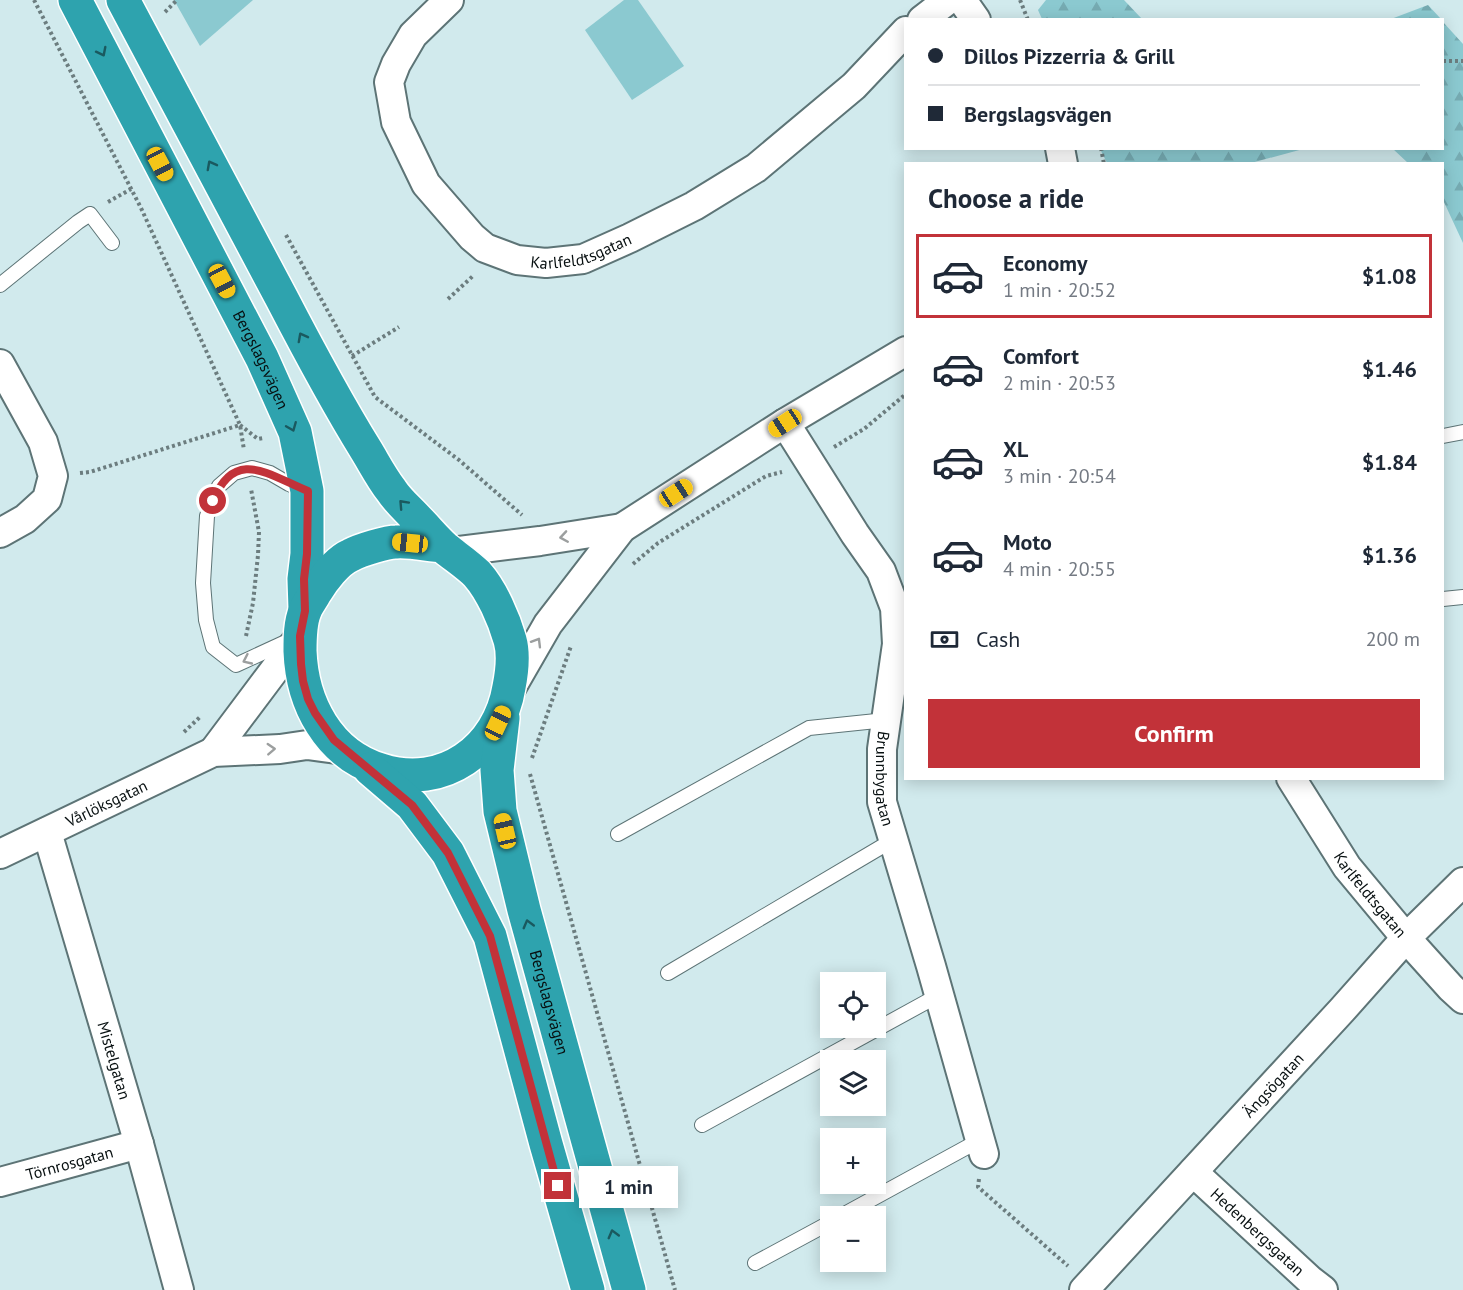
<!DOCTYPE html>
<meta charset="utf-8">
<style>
:root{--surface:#fff;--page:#f2f2f3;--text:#1f2937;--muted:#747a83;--line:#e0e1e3;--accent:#c23239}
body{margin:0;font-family:"PT Sans",sans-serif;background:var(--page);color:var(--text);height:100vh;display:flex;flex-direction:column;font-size:22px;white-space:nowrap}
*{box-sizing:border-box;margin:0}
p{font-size:20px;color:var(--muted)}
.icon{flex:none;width:33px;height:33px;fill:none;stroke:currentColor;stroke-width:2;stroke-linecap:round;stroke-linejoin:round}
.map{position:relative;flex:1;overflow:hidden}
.sheet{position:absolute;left:904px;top:162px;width:540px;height:618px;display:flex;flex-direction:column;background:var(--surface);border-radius:0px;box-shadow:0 3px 15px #0003}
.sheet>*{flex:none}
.hud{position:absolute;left:904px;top:18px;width:540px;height:132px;border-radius:0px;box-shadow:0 3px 15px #0003;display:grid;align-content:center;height:132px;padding:0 24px;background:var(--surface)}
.controls{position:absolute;left:820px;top:972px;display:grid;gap:12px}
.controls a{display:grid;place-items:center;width:66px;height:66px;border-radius:0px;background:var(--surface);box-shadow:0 3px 15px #0003;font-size:30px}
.end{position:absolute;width:27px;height:27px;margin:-14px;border:8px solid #c23239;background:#fff;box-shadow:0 0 0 3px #fff}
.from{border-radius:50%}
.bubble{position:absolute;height:42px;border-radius:0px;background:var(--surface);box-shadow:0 3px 15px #0003;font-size:20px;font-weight:800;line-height:42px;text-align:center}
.car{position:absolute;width:18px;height:36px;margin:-18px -9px;border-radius:8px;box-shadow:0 0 4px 2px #0007;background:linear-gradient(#f5c518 24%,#345 0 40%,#f5c518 0 76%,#345 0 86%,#f5c518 0)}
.hud b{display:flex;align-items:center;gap:21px;height:57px;font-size:22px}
.hud b+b{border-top:2px solid var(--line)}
.hud i{width:15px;height:15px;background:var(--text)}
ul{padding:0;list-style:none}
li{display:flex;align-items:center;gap:18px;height:84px;margin:0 12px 9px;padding:0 12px;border:3px solid transparent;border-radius:0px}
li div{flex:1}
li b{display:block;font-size:22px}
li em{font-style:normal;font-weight:800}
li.selected{border-color:var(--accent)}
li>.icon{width:54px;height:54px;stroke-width:1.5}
h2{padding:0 24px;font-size:27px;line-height:72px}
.pay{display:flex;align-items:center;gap:15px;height:66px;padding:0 24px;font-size:22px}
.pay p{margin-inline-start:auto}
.action{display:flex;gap:12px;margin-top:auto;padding:12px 24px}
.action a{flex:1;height:69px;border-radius:0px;background:var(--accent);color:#fff;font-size:24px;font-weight:800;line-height:69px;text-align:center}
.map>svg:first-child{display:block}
</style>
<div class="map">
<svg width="1463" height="1290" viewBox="0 0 1463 1290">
<defs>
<pattern id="forest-firs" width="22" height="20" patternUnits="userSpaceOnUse" patternTransform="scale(1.5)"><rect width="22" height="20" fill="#8bc9d0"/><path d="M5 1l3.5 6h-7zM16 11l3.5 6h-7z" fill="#76abb2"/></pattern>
</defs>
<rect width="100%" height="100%" fill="#d1eaed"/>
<g fill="#8bc9d0">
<path d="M 174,0 L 253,0 L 200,46 Z"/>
<path d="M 624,0 L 638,0 L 684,66 L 632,100 L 585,30 Z"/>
</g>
<g fill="url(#forest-firs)">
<path d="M 1046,0 L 1124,0 L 1142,19 L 1042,19 L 1038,10 Z"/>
<path d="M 1428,5 L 1441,19 L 1391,19 Z"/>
<path d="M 1443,22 L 1463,44 L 1463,243 L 1443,200 L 1443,164 L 1408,163 L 1393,149 L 1443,148 Z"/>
<path d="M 1100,149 L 1303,149 L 1251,163 L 1107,163 Z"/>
</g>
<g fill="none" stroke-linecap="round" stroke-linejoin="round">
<defs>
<g id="lane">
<path d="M 0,285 L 78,222 L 90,214 L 112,243"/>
<path d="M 1443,436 L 1463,432"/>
<path d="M 1443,599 L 1463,597"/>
<path d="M 290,640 L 236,665 L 213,647 L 206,620 L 203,583 L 207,516 L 219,486 L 234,473 L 252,468 L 270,473 L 289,484 L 305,491"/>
<path d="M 618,834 L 809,728 L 886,720"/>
<path d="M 668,973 L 893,840"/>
<path d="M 702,1125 L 939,995"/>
<path d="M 841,1216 L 980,1140"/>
<path d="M 755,1263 L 831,1222"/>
</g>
<g id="street">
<path id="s1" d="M 449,0 L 413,35 L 396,64 L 389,82 L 396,122 L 426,184 L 472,237 L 485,248 L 517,260 L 546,263 L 583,259 L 630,238 L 694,206 L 756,168 L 854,86 L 906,31"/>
<path d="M 962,0 L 976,20"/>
<path d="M 922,20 L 948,0"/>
<path d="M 1060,148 L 1063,164"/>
<path d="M 0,364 L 43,442 L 53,476 L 47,499 L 25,519 L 0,533"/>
<path id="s2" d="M 785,423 L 855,534 L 881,571 L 895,608 L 897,644 L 882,749 L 882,802 L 931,966 L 984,1154"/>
<path d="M 451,552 L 540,541 L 622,528"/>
<path d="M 510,690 L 548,624 L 622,528 L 785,423 L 906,351"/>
<path d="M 213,752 L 300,636"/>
<path id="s3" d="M 1291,778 L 1347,867 L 1406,938 L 1451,988 L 1463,999"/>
<path id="s4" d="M 47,832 L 139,1144 L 179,1290"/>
<path id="s5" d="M 0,854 L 213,752 L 280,749 L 307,745 L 344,750"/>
<path id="s6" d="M 1193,1172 L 1310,1280 L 1323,1290"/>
<path id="s7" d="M 0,1182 L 139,1144"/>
<path id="s8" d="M 1084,1290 L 1342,1010 L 1406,938 L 1463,882"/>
</g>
<g id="highway">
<path id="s9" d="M 75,0 L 262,358 L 295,432 L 307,491 L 307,554 L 304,579 L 305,609"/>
<path d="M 123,0 C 176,99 228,198 281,297 C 308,349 335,400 366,450 C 374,463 381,477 391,490 C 398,501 409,510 418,520 C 427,529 436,540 446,549 C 456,557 468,565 477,574 C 492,591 504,619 510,640 C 514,654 512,672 509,687 C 499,749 443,790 381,770 C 328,754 302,703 300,651 C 300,638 300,623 305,611 C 307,605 312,599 315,593 C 323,580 337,561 351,555 C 360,550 387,542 396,542 C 411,541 428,545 443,546"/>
<path id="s10" d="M 503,718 L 497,770 L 500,811 L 524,910 L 629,1290"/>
<path d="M 370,769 L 412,805 L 448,853 L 490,936 L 546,1144 L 588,1290"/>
</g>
</defs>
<use href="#lane" stroke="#5d7476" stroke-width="16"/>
<use href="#street" stroke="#5d7476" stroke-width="32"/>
<use href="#highway" stroke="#fff" stroke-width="36"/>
<g stroke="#6c7d7f" stroke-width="4" stroke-dasharray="3 3" stroke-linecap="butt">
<path d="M 34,0 L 141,208 L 240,425 L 244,450"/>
<path d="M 1020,0 L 1028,20"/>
<path d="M 165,12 L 177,0"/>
<path d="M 1443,61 L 1463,61"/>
<path d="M 1101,148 L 1104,164"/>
<path d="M 108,202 L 131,189"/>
<path d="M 286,235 L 375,397 L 459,460 L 522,515"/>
<path d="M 448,299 L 474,275"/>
<path d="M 352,356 L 399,327"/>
<path d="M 240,425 L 258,439 L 264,438"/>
<path d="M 834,447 L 864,429 L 906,394"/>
<path d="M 80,473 L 90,472 L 240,425"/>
<path d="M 633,564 L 658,543 L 766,476 L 782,472"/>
<path d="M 246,636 L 253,603 L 258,555 L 259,532 L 251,489"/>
<path d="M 184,732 L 200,717"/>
<path d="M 532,758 L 571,646"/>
<path d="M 530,774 L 675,1290"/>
<path d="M 979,1179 L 978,1187 L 1068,1266"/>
</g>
<use href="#lane" stroke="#fff" stroke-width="14"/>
<use href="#street" stroke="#fff" stroke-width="28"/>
<use href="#highway" stroke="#2ea3ae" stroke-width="33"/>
</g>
<defs><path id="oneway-chevron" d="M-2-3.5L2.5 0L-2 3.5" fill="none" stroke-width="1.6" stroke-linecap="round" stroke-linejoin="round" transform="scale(1.5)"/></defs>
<g stroke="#1a595f">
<use href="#oneway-chevron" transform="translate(102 52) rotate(63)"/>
<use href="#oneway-chevron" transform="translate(211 165) rotate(-118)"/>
<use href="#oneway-chevron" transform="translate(302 337) rotate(-118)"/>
<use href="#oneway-chevron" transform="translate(292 427) rotate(68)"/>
<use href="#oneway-chevron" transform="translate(403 504) rotate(-133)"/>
<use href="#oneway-chevron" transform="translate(528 924) rotate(-105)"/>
<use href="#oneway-chevron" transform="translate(613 1234) rotate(-105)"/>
</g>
<g stroke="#9c9f9f">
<use href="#oneway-chevron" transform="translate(564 537) rotate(171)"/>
<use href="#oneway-chevron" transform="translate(537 642) rotate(-59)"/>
<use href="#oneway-chevron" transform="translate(247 660) rotate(155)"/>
<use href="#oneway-chevron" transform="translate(271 749) rotate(-3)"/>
</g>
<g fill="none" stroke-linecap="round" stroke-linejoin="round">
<path stroke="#c23239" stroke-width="8" d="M 213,501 C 235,446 270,476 308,491 L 307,554 L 304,579 L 305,611 L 300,636 L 301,664 L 303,681 L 308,699 L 315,713 L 334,740 L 412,805 L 448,853 L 490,936 L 558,1186"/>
</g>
<g text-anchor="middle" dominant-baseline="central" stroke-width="5" stroke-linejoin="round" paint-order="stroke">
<g font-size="16" fill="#070f10" stroke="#d1eaed">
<text stroke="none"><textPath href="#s1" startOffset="400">Karlfeldtsgatan</textPath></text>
<text stroke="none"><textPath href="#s9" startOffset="405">Bergslagsvägen</textPath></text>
<text stroke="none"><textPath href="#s2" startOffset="388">Brunnbygatan</textPath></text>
<text stroke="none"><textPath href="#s5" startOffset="118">Vårlöksgatan</textPath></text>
<text stroke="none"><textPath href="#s3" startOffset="141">Karlfeldtsgatan</textPath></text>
<text stroke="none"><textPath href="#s10" startOffset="291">Bergslagsvägen</textPath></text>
<text stroke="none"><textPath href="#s4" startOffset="238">Mistelgatan</textPath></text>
<text stroke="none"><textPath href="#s8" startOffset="279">Ängsögatan</textPath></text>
<text stroke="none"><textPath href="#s7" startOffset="72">Törnrosgatan</textPath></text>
<text stroke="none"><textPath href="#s6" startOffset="88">Hedenbergsgatan</textPath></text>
</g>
</g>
</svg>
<div class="controls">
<a><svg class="icon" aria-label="locate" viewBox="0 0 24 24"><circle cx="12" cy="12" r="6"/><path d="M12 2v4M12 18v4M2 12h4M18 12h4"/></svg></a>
<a><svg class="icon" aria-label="layers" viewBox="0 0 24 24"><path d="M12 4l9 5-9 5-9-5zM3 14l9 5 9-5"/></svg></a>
<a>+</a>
<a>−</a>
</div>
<i class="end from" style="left:213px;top:501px"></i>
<i class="end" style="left:558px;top:1186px"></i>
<div class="bubble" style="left:579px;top:1166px;width:99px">1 min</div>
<i class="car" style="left:160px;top:164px;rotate:152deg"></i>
<i class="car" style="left:222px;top:281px;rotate:152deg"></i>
<i class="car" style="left:785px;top:423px;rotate:237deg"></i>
<i class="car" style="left:676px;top:493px;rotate:57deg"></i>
<i class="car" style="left:410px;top:543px;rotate:276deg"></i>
<i class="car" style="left:498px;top:723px;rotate:25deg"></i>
<i class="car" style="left:505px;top:831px;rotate:347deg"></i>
<div class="hud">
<b><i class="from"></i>Dillos Pizzerria &amp; Grill</b>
<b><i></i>Bergslagsvägen</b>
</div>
<section class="sheet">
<h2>Choose a ride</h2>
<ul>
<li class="selected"><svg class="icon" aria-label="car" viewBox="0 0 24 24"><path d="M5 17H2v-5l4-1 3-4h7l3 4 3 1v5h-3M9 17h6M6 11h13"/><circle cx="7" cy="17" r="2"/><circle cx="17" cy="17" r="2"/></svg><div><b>Economy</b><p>1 min · 20:52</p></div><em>$1.08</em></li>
<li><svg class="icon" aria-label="car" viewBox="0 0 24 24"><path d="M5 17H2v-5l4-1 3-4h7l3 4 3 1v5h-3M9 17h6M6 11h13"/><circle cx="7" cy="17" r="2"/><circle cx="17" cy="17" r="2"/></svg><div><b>Comfort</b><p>2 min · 20:53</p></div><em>$1.46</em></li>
<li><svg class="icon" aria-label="car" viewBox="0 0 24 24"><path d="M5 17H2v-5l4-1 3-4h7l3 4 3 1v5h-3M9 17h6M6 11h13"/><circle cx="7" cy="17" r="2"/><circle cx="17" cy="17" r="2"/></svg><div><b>XL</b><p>3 min · 20:54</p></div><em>$1.84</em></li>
<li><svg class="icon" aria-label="car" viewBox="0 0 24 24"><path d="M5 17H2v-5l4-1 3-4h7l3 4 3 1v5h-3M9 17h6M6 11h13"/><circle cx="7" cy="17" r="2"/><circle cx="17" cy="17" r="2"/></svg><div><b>Moto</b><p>4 min · 20:55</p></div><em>$1.36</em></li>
</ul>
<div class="pay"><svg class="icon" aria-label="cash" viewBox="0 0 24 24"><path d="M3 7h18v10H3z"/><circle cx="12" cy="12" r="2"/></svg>Cash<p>200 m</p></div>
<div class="action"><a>Confirm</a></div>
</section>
</div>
